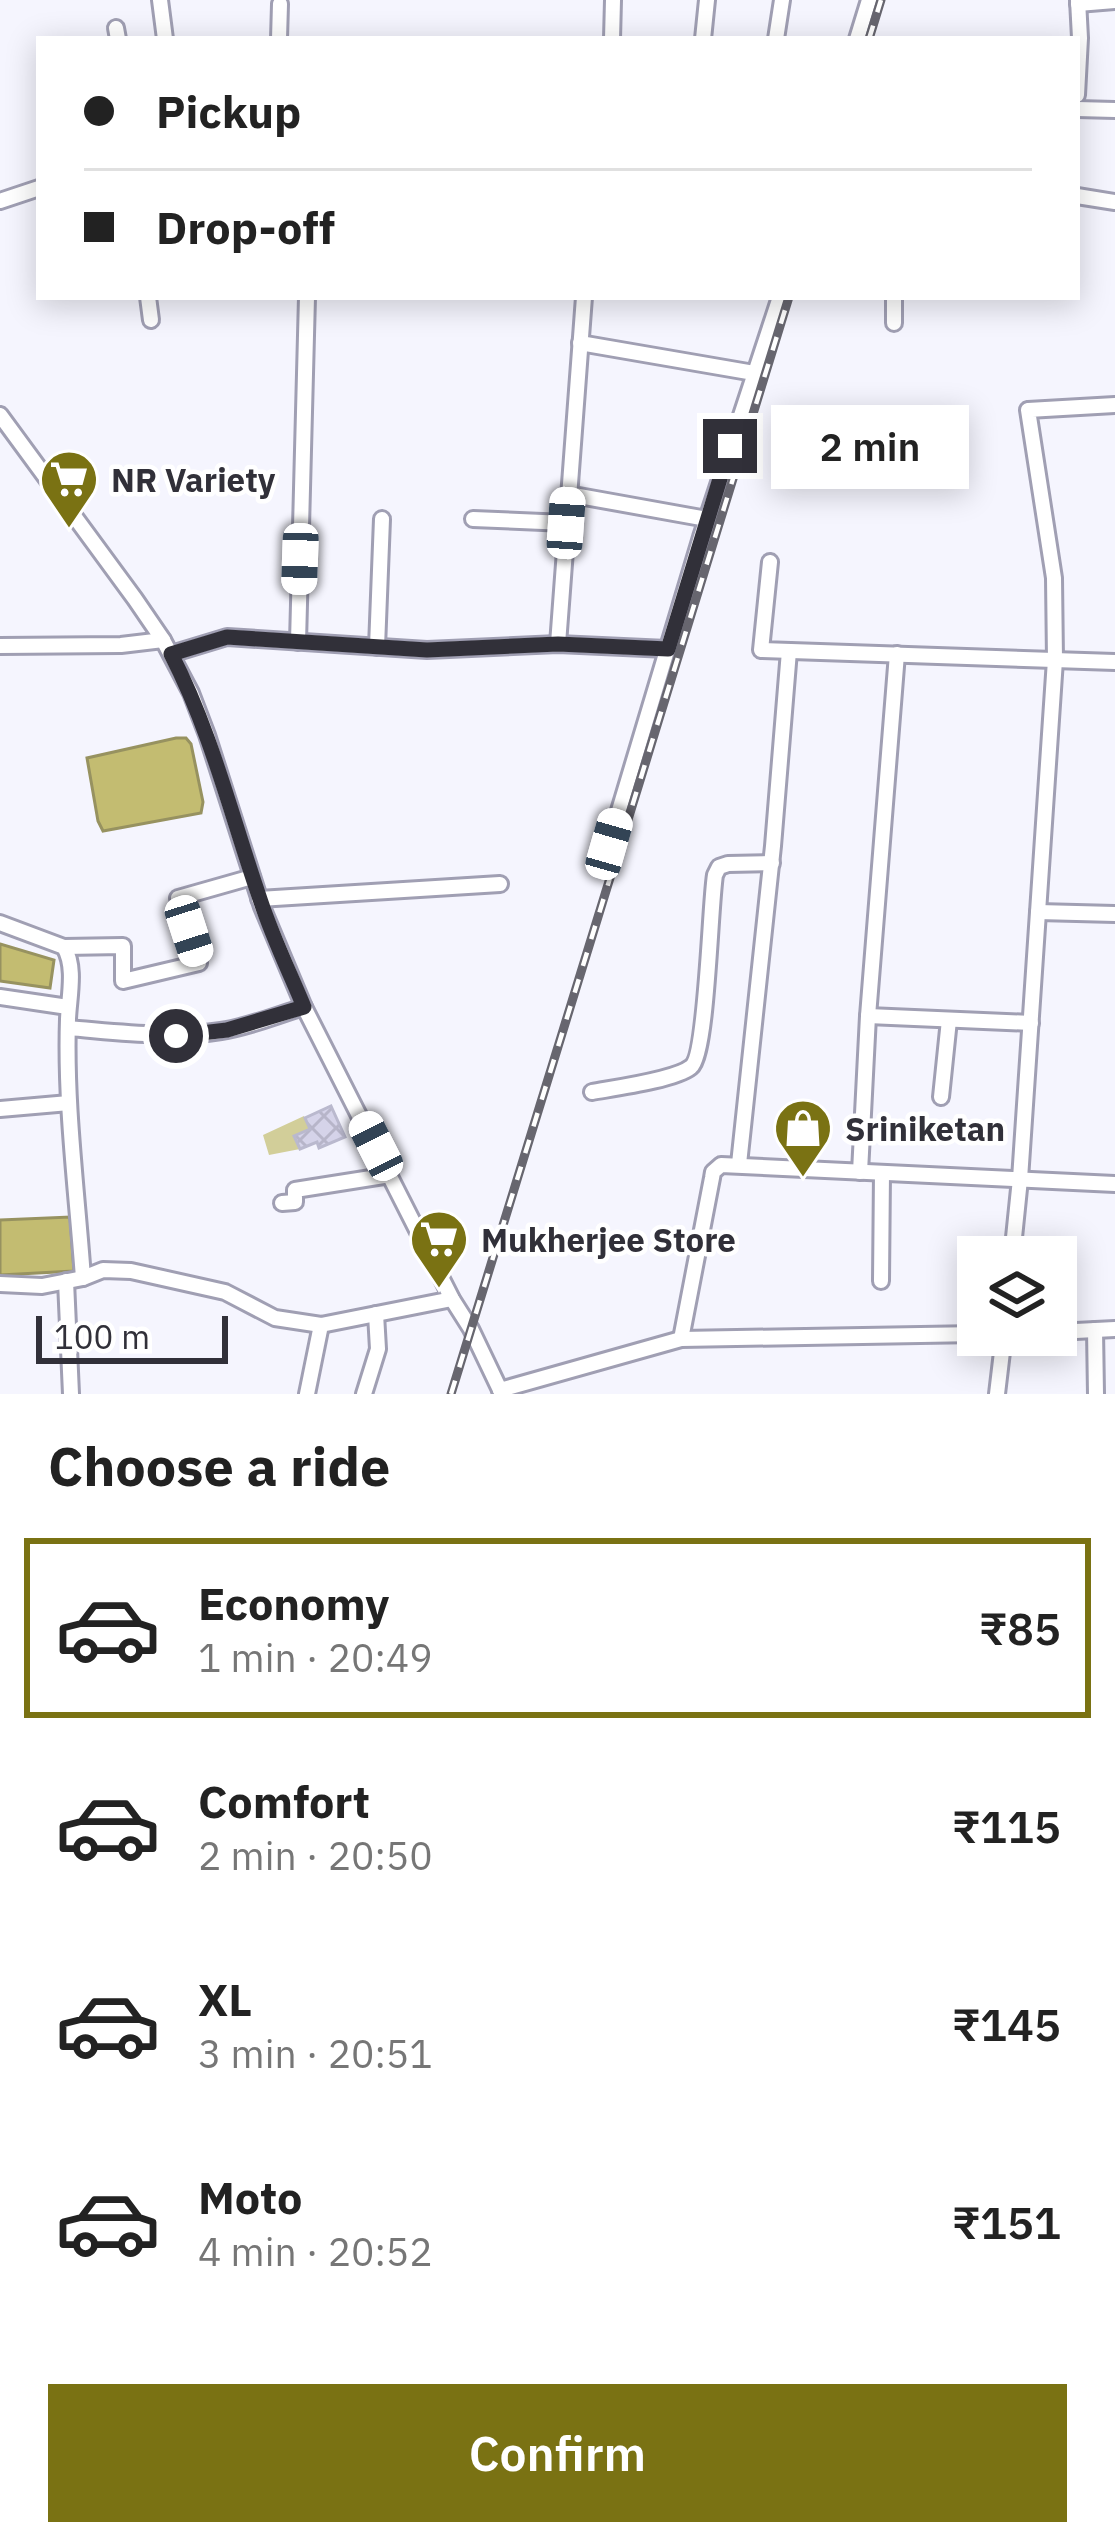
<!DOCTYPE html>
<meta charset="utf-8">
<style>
:root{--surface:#fff;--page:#f2f2f2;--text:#222;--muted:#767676;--line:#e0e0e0;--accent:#7a7213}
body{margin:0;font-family:"IBM Plex Sans",sans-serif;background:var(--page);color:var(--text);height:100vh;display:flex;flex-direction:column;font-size:45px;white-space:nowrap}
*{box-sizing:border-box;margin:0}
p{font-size:39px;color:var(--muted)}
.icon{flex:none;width:66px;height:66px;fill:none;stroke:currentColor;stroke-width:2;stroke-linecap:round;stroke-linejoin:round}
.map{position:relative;height:1394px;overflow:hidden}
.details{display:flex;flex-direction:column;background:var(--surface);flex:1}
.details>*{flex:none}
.top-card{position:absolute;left:36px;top:36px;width:1044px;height:264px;border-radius:0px;box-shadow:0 6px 30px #0003;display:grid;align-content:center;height:264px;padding:0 48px;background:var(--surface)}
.controls{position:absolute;left:957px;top:1236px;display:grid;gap:24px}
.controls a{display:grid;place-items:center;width:120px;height:120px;border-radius:0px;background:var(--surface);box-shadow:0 6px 30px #0003;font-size:60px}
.scale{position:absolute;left:36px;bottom:30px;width:192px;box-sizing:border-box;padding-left:12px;border:6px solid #313039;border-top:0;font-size:33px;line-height:42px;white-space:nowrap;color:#313039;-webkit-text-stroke:9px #fff;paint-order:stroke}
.end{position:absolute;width:54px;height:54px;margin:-27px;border:15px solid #313039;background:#fff;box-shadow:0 0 0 6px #fff}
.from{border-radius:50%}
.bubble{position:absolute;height:84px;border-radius:0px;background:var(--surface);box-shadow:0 6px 30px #0003;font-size:39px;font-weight:600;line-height:84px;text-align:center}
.car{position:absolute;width:36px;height:72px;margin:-36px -18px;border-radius:15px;box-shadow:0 0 9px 3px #0007;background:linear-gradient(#fff 24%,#345 0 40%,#fff 0 76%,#345 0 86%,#fff 0)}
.top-card b{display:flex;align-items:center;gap:42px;height:114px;font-size:45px}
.top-card b+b{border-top:3px solid var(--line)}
.top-card i{width:30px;height:30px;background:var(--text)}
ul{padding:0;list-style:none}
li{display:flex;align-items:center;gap:36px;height:180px;margin:0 24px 18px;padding:0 24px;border:6px solid transparent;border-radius:0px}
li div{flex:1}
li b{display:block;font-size:45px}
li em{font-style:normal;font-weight:600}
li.active{border-color:var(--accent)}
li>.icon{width:108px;height:108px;stroke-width:1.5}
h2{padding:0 48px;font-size:54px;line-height:144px}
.primary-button{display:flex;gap:24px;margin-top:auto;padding:24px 48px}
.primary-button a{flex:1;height:138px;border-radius:0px;background:var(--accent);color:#fff;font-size:48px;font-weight:600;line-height:138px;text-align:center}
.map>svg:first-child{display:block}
</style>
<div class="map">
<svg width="1115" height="1394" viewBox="0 0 1115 1394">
<defs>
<pattern id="building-cross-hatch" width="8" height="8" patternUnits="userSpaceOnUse" patternTransform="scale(3)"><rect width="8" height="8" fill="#d5d3e9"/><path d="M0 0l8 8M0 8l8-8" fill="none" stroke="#b7b5c9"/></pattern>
</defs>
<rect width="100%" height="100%" fill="#f5f5fe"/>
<path fill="#d2ce99" d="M 304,1116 L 310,1129 L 295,1136 L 300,1149 L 269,1155 L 263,1135 Z"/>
<g fill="#c3bc71" stroke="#979260" stroke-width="3">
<path d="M 176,738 L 186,738 L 191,744 L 203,802 L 201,813 L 103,831 L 98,821 L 87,758 Z"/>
<path d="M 0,944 L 54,960 L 50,988 L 0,981 Z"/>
<path d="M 70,1217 L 74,1271 L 0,1275 L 0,1220 Z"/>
</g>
<path fill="url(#building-cross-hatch)" stroke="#bab9ce" stroke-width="3" d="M 331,1106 L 345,1137 L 319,1148 L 317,1142 L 300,1149 L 294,1136 L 310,1129 L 305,1118 Z"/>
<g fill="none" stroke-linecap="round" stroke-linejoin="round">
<defs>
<g id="minor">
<path d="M 160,0 L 165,39"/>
<path d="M 1078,4 L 1115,1"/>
<path d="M 116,28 L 118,39"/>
<path d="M 279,39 L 280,4"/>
<path d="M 612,39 L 613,0"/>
<path d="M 703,39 L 707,0"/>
<path d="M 776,39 L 782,0"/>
<path d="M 857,39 L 869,0"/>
<path d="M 1077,95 L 1080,38 L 1078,0"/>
<path d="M 1077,109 L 1115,110"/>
<path d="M 1077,196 L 1115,202"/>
<path d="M 0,201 L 39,188"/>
<path d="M 148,297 L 151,320"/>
<path d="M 894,297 L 894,323"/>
<path d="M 580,343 L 754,373"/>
<path d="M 0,415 L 135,599 L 163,640 L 191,693 L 207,735 L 262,907 L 304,1007 L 452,1299 L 471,1329 L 502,1394"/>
<path d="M 568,494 L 707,519"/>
<path d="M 473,519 L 566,523"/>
<path d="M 770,562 L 761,650 L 1115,662"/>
<path d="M 298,642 L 307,297"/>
<path d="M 558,644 L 584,297"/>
<path d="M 0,646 L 121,645 L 163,640"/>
<path d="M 377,647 L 382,519"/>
<path d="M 171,654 L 227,637 L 427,650 L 558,644 L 667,649"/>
<path d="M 609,844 L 701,537 L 780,297"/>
<path d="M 259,899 L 500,884"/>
<path d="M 1038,912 L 1115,914"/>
<path d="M 0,923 L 64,947 C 76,967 69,996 68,1019 C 65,1105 77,1192 83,1278"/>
<path d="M 64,947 L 123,946 L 123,981 L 199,963 L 178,898 L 252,877"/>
<path d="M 0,997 L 68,1007"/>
<path d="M 868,1016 L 1031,1023"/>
<path d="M 68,1028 C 119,1032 170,1039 221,1031 C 249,1027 277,1015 304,1007"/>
<path d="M 592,1092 C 614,1088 675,1080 691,1067 C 707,1055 710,905 715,875 L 719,867 L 728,864 L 772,863"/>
<path d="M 941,1097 L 949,1020"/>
<path d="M 0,1109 L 69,1103"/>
<path d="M 739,1164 L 773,846 L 789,651"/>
<path d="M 860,1172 L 868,1016 L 897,654"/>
<path d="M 282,1203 L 295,1202 L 295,1190 L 390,1175"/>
<path d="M 1012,1257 L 1020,1179 L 1055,660 L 1054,578 L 1028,410 L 1115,405"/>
<path d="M 66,1281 L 71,1394"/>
<path d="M 881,1281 L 882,1173"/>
<path d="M 0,1284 L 42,1286 L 83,1278 L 103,1270 L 131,1271 L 225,1292 L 275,1318 L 321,1325 L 452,1299"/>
<path d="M 1095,1330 L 1096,1394"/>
<path d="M 1056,1332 L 1115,1329"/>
<path d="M 681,1339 L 712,1178 L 713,1172 L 721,1165 L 1115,1184"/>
<path d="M 500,1390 L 681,1339 L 978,1334"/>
<path d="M 307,1394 L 321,1325"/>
<path d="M 364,1394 L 378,1349 L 376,1314"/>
<path d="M 997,1394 L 1004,1335"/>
</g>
</defs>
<use href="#minor" stroke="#a09fb3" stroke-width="20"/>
<use href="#minor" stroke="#fff" stroke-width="14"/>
<defs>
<g id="rail">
<path d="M 869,39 L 881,0"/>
<path d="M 451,1394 L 789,297"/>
</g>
</defs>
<use href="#rail" stroke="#67666f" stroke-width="9"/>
<use href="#rail" stroke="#fff" stroke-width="4.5" stroke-dasharray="14" stroke-linecap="butt"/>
</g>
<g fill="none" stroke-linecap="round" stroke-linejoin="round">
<path stroke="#313039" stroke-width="15" d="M 176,1036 L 227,1030 L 304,1007 C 290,973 273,938 261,902 C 232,819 212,733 171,654 L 227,637 L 427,650 L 558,644 L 668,649 L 730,446"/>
</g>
<defs>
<symbol id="supermarket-pin" viewBox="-11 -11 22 30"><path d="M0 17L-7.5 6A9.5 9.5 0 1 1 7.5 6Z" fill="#7a7213" stroke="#fff"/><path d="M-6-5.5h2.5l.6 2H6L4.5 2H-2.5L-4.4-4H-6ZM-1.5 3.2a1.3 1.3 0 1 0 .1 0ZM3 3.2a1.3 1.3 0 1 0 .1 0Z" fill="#fff"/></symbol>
<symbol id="shop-pin" viewBox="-11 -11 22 30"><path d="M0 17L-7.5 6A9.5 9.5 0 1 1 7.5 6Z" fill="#7a7213" stroke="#fff"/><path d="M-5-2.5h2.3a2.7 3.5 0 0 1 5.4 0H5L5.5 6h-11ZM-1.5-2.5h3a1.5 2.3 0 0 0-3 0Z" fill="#fff"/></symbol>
</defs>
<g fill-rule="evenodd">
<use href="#supermarket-pin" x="36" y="446" width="66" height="90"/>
<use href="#shop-pin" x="770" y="1095" width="66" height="90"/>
<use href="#supermarket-pin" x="406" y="1206" width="66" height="90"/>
</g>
<g text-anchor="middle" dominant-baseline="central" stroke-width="9" stroke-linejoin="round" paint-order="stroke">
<g font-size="33" font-weight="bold" fill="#313039" stroke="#fff" text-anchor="start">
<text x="111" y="479">NR Variety</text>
<text x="845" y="1128">Sriniketan</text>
<text x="481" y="1239">Mukherjee Store</text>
</g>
</g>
</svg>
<div class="controls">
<a><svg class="icon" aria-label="layers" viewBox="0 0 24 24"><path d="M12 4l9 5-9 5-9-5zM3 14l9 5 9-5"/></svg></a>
</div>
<div class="scale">100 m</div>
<i class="end from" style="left:176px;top:1036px"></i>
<i class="end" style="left:730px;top:446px"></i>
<div class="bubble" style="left:771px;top:405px;width:198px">2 min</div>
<i class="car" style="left:566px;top:523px;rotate:4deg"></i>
<i class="car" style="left:300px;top:559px;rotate:182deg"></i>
<i class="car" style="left:609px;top:844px;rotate:16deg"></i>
<i class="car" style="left:189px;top:931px;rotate:162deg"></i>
<i class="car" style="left:376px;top:1146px;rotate:333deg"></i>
<div class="top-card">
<b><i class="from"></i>Pickup</b>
<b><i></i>Drop-off</b>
</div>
</div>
<section class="details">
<h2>Choose a ride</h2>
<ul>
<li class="active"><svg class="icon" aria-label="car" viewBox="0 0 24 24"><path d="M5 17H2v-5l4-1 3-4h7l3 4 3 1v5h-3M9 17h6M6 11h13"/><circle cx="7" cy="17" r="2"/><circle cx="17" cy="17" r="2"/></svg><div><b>Economy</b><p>1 min · 20:49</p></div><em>₹85</em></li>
<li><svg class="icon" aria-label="car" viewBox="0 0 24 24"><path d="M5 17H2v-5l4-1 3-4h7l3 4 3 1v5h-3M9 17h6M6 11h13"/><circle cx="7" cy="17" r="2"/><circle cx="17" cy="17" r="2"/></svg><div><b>Comfort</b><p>2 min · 20:50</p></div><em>₹115</em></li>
<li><svg class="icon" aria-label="car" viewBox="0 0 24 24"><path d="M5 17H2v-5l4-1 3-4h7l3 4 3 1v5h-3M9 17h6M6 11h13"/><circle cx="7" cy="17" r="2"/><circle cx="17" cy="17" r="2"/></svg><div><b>XL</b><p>3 min · 20:51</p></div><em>₹145</em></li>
<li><svg class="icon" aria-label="car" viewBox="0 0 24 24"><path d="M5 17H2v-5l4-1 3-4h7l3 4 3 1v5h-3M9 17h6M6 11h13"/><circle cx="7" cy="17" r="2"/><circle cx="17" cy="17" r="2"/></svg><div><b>Moto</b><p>4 min · 20:52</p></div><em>₹151</em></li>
</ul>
<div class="primary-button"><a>Confirm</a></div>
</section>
